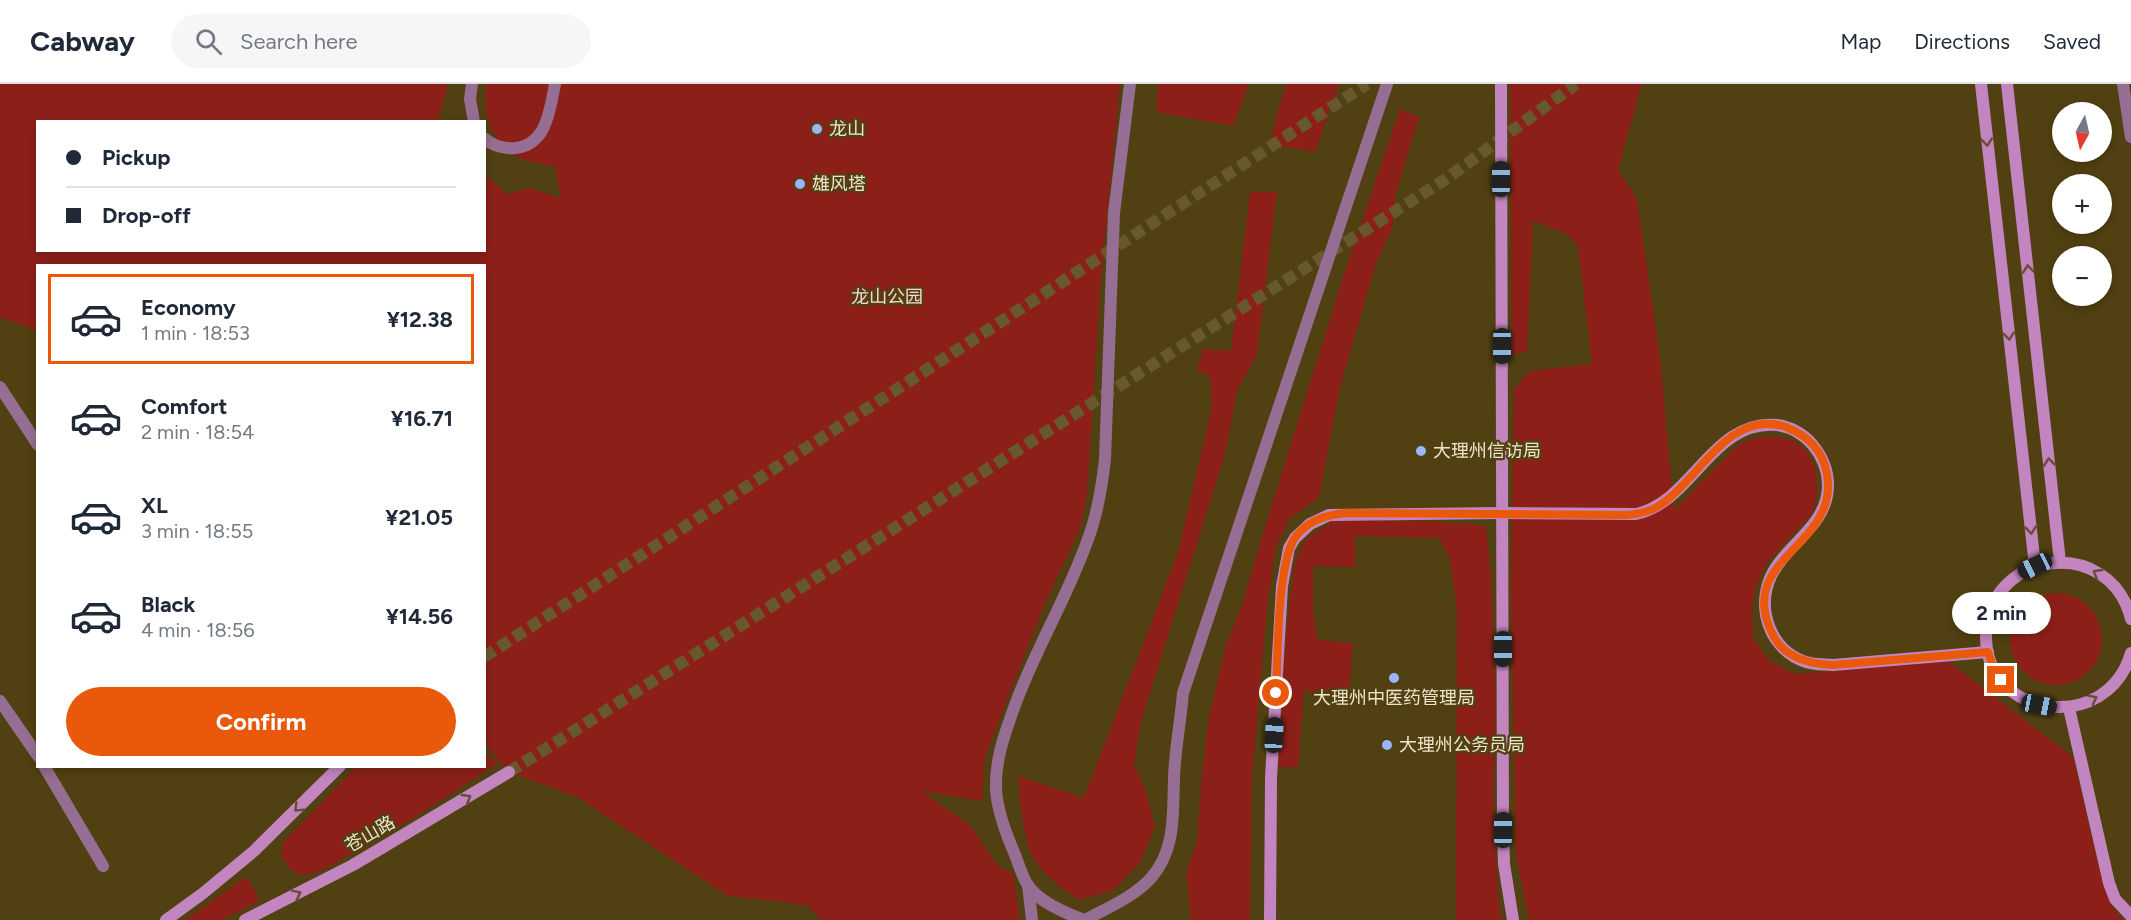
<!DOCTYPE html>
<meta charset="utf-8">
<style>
:root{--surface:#fff;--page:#f6f6f7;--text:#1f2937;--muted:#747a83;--line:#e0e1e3;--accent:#ea580c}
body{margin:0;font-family:Figtree,"Noto Sans SC",sans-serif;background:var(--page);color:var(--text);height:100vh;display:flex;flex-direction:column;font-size:22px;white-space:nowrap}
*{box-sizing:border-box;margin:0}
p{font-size:20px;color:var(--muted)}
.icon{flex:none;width:33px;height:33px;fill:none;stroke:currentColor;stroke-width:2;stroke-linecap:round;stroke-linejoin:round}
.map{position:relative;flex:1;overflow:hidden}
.details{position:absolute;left:36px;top:180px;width:450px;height:504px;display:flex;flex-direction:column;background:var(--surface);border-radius:0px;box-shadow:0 3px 9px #0003}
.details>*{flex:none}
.guide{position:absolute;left:36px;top:36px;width:450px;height:132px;border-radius:0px;box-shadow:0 3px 9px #0003;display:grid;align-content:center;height:132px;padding:0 30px;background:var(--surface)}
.needle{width:39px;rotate:188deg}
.tools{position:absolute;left:2052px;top:18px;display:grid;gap:12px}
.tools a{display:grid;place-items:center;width:60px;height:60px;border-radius:50%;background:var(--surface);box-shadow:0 3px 9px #0003;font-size:30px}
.end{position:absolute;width:27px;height:27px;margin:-14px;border:8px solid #ea580c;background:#fff;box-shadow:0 0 0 3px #fff}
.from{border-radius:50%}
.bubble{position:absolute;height:42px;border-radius:21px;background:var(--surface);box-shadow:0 3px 9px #0003;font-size:20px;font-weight:700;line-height:42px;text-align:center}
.car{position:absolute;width:18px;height:36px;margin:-18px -9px;border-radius:8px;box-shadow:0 0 4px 2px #0007;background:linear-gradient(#222 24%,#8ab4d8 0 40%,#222 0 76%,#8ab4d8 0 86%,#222 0)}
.guide b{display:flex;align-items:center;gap:21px;height:57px;font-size:22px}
.guide b+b{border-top:2px solid var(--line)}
.guide i{width:15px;height:15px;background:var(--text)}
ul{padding:10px 0 0;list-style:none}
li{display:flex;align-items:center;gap:18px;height:90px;margin:0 12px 9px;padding:0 18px;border:3px solid transparent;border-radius:0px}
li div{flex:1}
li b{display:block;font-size:22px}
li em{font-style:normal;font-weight:700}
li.current{border-color:var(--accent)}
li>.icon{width:54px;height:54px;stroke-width:1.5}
.button{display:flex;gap:12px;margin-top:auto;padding:12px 30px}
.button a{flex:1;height:69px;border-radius:36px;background:var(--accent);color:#fff;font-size:24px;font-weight:700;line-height:69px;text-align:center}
header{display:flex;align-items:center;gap:36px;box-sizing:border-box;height:84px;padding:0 30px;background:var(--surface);border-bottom:2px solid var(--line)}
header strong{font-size:28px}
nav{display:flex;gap:33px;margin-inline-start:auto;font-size:21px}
.search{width:420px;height:54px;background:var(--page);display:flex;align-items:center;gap:15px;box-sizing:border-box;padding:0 21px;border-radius:33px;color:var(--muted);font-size:22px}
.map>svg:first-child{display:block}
</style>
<header>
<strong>Cabway</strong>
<div class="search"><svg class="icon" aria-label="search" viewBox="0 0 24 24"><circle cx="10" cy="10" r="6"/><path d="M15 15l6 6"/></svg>Search here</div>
<nav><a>Map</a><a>Directions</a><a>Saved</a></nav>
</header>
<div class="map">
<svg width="2131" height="836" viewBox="0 0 2131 836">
<rect width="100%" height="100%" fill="#514011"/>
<g fill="#8c2018">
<path d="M 0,0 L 448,0 L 438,37 L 38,38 L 38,166 L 484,166 L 485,91 L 507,110 L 530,104 L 561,114 L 555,82 C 545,80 532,79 522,75 C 492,61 481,31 487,0 L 1120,0 L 1100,205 L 1087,411 L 1080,445 L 1044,521 L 985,673 L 982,717 L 921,707 L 971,742 L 997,781 L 1013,790 L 1020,836 L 821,836 L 807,821 L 728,812 L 577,713 L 509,688 L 484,659 L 484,182 L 38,182 L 37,247 L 0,233 Z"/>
<path d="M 1158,0 L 1249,0 L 1233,42 L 1156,28 Z"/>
<path d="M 1286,0 L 1339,0 L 1315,68 L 1269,60 Z"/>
<path d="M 1510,0 L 1642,0 L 1618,85 L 1637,115 L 1660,273 L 1674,426 L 1738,361 L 1755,354 L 1775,352 L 1796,358 L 1807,368 L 1816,386 L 1817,412 L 1813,429 L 1767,478 L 1755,504 L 1752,528 L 1753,554 L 1768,576 L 1795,590 L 1948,577 L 2073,673 L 2101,792 L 2112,823 L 2124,836 L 1529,836 L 1516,770 L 1511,502 L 1514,306 L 1529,287 L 1592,280 L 1578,162 L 1567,150 L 1533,137 L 1527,267 L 1512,271 Z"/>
<path d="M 1400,25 L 1419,33 L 1396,109 L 1392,145 L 1376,179 L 1339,307 L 1319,413 L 1290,434 L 1276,463 L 1268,514 L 1252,692 L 1250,836 L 1191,836 L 1186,787 L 1197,759 L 1202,690 L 1209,632 L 1226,561 L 1244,515 L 1263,449 L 1342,197 Z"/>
<path d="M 1250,108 L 1277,108 L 1257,271 L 1237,306 L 1225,371 L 1141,637 L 1134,681 L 1146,707 L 1155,743 L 1140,778 L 1114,806 L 1079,816 C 1063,805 1044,792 1034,775 C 1023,756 1020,715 1018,692 L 1084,714 L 1178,468 L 1212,323 L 1210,292 L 1197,286 L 1203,265 L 1231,267 Z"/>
<path d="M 1334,436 L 1429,437 L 1486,442 L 1491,493 L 1496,622 L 1493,721 L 1499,821 L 1502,836 L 1456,836 L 1457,523 L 1449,472 L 1439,454 L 1355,452 L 1355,483 L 1313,482 L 1313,531 L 1318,556 L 1353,559 L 1349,607 L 1304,607 L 1298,683 L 1278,683 L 1286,551 L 1294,482 L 1305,456 Z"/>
<circle cx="2056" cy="555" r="46"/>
<path d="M 485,669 L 498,679 C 448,712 398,745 345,773 C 334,779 320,789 308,790 C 298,792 290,787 285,778 C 280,771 281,764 284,757 L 356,683 L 484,682 Z"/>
<path d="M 244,794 L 247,795 L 259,813 L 257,818 L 222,836 L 185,836 Z"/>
</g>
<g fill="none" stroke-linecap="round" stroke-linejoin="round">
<g stroke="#68592d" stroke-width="12" stroke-dasharray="12 6" stroke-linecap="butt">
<path d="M 484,573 L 1367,0"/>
<path d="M 509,688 L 1446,95 L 1576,0"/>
</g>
<g stroke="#966e93" stroke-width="12">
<path d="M 472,0 L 470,15 L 474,38"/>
<path d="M 2123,0 L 2131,53"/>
<path d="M 484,54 C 493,62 504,65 515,64 C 547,61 550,25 555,0"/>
<path d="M 0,303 L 38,361"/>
<path d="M 0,617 L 38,672"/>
<path d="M 44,682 L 103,782"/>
<path d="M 1028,801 L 1032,836"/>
<path d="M 1084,836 C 1065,829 1038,818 1027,800 C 1021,790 1018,777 1013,766 C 1005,747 997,726 996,705 C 995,675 1005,649 1015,621 C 1036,564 1068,512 1088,455 C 1098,429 1102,402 1105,375 L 1114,129 L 1130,0"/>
<path d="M 1085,836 C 1107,824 1134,813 1151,794 C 1180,761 1171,718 1175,678 C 1177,655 1181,632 1183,609 L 1387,0"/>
</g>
<g stroke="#c385bf" stroke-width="12">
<path d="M 1501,0 L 1503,746 L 1504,780 L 1513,836"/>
<path d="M 1981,0 L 2035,482"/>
<path d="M 2007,0 L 2060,478"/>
<path d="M 2131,535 C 2110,450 1986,466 1986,553 C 1987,636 2108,650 2131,569"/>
<path d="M 2069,624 L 2109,799 L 2115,815 L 2131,832"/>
<path d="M 166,836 L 202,810 L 254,767 L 340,682"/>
<path d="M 245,836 L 353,781 L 509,688"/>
<path d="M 1270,836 L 1271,694 L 1282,502 L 1289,464 L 1295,454 L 1310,440 L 1329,431 L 1503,429 L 1636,430 C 1693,418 1712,335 1777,341 C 1790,343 1803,350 1812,360 C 1822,372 1828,386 1828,401 C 1828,442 1787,459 1771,492 C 1756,525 1770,566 1806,578 C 1815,581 1824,580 1833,581 L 1988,568"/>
</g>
</g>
<defs><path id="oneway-chevron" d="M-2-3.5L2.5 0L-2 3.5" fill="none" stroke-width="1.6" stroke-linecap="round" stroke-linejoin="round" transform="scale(1.5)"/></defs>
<g stroke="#684e34">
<use href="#oneway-chevron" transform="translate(1987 58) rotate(84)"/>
<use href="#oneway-chevron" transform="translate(2028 185) rotate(-96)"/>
<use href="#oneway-chevron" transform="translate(2009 252) rotate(84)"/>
<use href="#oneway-chevron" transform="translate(2049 378) rotate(-96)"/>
<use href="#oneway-chevron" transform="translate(2031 446) rotate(84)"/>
<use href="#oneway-chevron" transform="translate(2097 489) rotate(-149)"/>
<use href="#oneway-chevron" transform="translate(2093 615) rotate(-27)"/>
<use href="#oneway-chevron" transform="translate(467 714) rotate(-31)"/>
<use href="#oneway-chevron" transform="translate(298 724) rotate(135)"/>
<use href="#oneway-chevron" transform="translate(297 810) rotate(-26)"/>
</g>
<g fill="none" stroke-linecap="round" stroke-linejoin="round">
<path stroke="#ea580c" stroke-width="8" d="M 1276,609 C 1278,574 1277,477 1296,452 C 1309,436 1326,431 1346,429 L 1627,431 C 1636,430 1645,429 1653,425 C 1697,403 1726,323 1786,343 C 1799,348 1810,355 1818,367 C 1829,384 1831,406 1824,424 C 1805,471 1739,488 1774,553 C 1786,575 1811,580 1833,581 L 1988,568 L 1993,583 L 2001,596"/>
</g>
<g fill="#9bb5fd" stroke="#514011" stroke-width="2">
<circle cx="817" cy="45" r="6"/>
<circle cx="800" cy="100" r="6"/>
<circle cx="1421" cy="367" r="6"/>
<circle cx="1394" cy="594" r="6"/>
<circle cx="1387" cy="661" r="6"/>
</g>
<g text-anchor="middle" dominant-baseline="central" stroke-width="4.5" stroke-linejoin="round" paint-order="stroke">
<g font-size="18" fill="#ede4cc" stroke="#514011" text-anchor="start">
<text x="829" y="45">龙山</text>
<text x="812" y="100">雄风塔</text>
<text x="1433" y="367">大理州信访局</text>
<text x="1394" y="614" text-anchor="middle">大理州中医药管理局</text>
<text x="1399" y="661">大理州公务员局</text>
</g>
<g font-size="18" fill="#f7d6d1" stroke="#514011">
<text x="887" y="213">龙山公园</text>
</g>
<g font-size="18" fill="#ede4cc" stroke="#514011">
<text transform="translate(370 750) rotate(-30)">苍山路</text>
</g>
</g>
</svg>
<div class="tools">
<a><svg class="needle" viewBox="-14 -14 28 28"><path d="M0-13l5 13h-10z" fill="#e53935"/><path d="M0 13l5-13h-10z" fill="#747a83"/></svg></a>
<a>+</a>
<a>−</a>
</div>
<i class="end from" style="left:1276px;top:609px"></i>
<i class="end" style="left:2001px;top:596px"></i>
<div class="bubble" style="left:1952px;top:508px;width:99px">2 min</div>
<i class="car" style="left:1501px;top:95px;rotate:0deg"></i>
<i class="car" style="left:1502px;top:262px;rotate:180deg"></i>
<i class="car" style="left:2035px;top:482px;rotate:245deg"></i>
<i class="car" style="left:1503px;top:565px;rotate:180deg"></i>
<i class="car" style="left:2039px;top:621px;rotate:101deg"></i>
<i class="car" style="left:1274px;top:651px;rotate:3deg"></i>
<i class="car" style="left:1503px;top:746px;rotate:0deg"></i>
<div class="guide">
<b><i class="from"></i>Pickup</b>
<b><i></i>Drop-off</b>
</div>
<section class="details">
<ul>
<li class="current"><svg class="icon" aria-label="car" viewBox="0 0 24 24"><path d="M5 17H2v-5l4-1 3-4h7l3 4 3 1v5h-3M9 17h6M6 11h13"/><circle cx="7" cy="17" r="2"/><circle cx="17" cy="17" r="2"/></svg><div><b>Economy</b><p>1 min · 18:53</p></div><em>¥12.38</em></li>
<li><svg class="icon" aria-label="car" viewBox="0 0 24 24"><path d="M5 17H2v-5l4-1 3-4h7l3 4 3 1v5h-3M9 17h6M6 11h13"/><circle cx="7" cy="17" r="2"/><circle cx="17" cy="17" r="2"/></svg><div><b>Comfort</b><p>2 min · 18:54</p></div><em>¥16.71</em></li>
<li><svg class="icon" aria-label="car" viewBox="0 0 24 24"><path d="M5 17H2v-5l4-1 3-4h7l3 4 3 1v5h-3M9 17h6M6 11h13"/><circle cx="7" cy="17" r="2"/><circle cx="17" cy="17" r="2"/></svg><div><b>XL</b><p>3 min · 18:55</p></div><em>¥21.05</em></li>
<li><svg class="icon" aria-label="car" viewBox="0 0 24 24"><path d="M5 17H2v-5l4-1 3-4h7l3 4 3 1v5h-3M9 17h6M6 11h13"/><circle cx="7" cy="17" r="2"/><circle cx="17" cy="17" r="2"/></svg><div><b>Black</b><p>4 min · 18:56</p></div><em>¥14.56</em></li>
</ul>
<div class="button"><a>Confirm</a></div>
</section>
</div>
